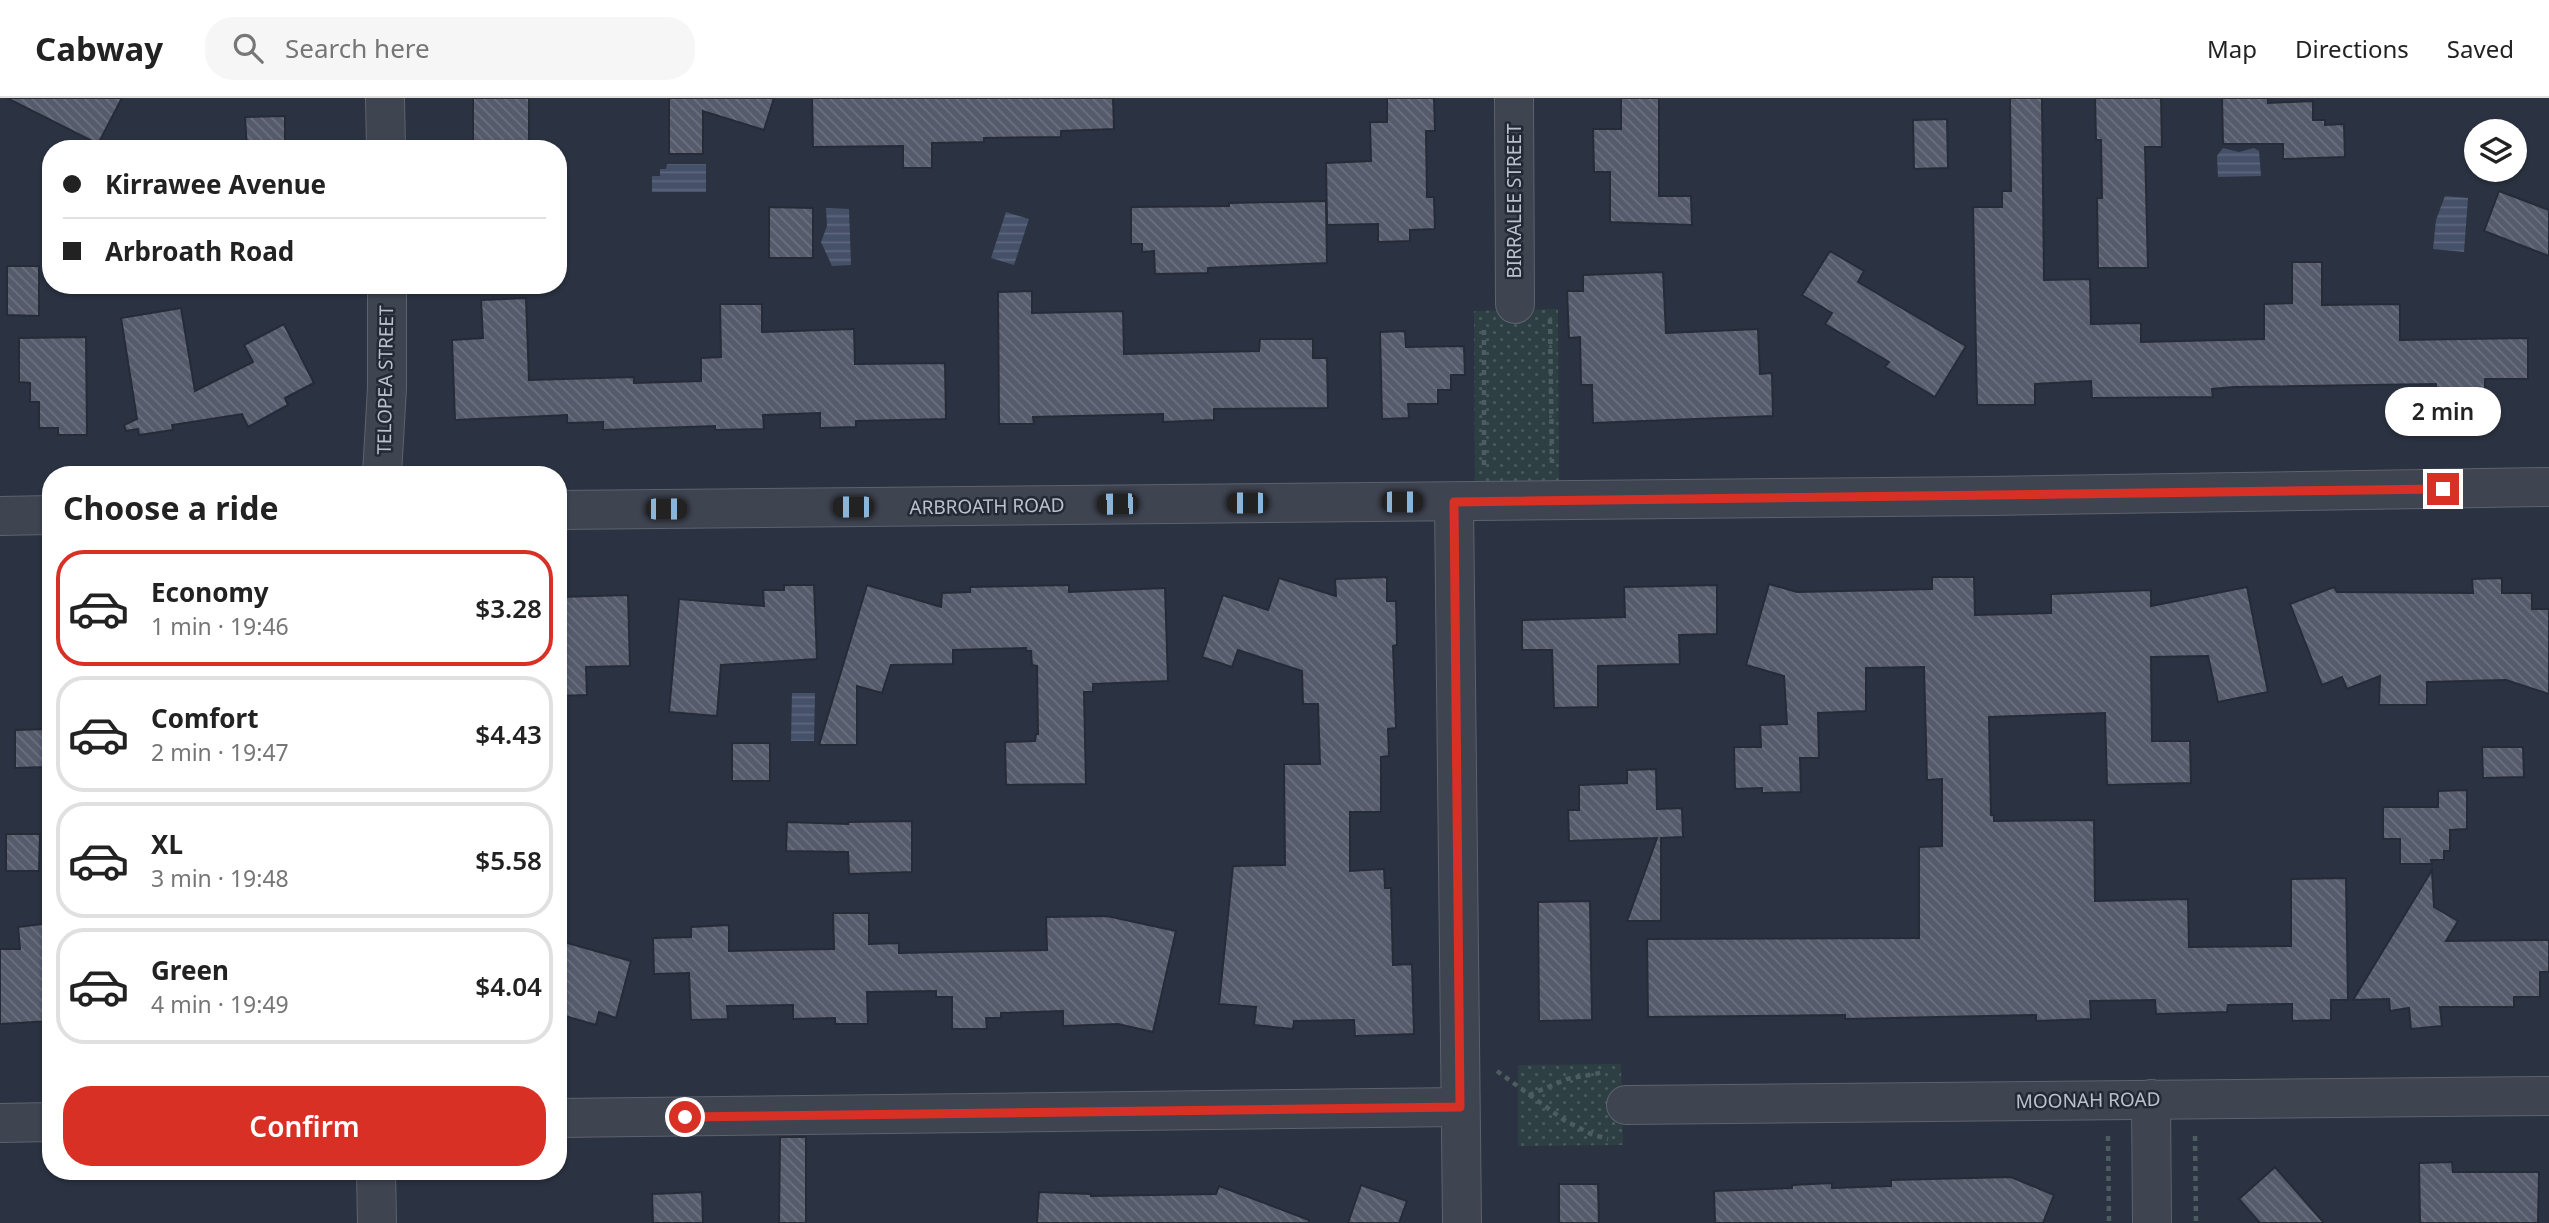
<!DOCTYPE html>
<meta charset="utf-8">
<style>
:root{--surface:#fff;--page:#f6f6f6;--text:#222;--muted:#767676;--line:#e0e0e0;--accent:#d93025}
body{margin:0;font-family:"Noto Sans",sans-serif;background:var(--page);color:var(--text);height:100vh;display:flex;flex-direction:column;font-size:26px;white-space:nowrap}
*{box-sizing:border-box;margin:0}
p{font-size:23px;color:var(--muted)}
.icon{flex:none;width:38px;height:38px;fill:none;stroke:currentColor;stroke-width:2;stroke-linecap:round;stroke-linejoin:round}
.map{position:relative;flex:1;overflow:hidden}
.side{position:absolute;left:42px;top:368px;width:525px;height:714px;display:flex;flex-direction:column;background:var(--surface);border-radius:28px;box-shadow:0 2px 5px #0004}
.side>*{flex:none}
.top-card{position:absolute;left:42px;top:42px;width:525px;height:154px;border-radius:28px;box-shadow:0 2px 5px #0004;display:grid;align-content:center;height:154px;padding:0 21px;background:var(--surface)}
.buttons{position:absolute;left:2464px;top:21px;display:grid;gap:14px}
.buttons a{display:grid;place-items:center;width:63px;height:63px;border-radius:50%;background:var(--surface);box-shadow:0 2px 5px #0004;font-size:35px}
.end{position:absolute;width:32px;height:32px;margin:-16px;border:9px solid #d93025;background:#fff;box-shadow:0 0 0 4px #fff}
.from{border-radius:50%}
.bubble{position:absolute;height:49px;border-radius:24px;background:var(--surface);box-shadow:0 2px 5px #0004;font-size:23px;font-weight:600;line-height:49px;text-align:center}
.car{position:absolute;width:21px;height:42px;margin:-21px -10px;border-radius:9px;box-shadow:0 0 5px 2px #0007;background:linear-gradient(#222 24%,#8ab4d8 0 40%,#222 0 76%,#8ab4d8 0 86%,#222 0)}
.top-card b{display:flex;align-items:center;gap:24px;height:66px;font-size:26px}
.top-card b+b{border-top:2px solid var(--line)}
.top-card i{width:18px;height:18px;background:var(--text)}
ul{padding:0;list-style:none}
li{display:flex;align-items:center;gap:21px;height:116px;margin:0 14px 10px;padding:0 7px;border:4px solid var(--line);border-radius:28px}
li div{flex:1}
li b{display:block;font-size:26px}
li em{font-style:normal;font-weight:600}
li.current{border-color:var(--accent)}
li>.icon{width:63px;height:63px;stroke-width:1.5}
h2{padding:0 21px;font-size:32px;line-height:84px}
.action{display:flex;gap:14px;margin-top:auto;padding:14px 21px}
.action a{flex:1;height:80px;border-radius:28px;background:var(--accent);color:#fff;font-size:28px;font-weight:600;line-height:80px;text-align:center}
header{display:flex;align-items:center;gap:42px;box-sizing:border-box;height:98px;padding:0 35px;background:var(--surface);border-bottom:2px solid var(--line)}
header strong{font-size:33px}
nav{display:flex;gap:38px;margin-inline-start:auto;font-size:24px}
.search{width:490px;height:63px;background:var(--page);display:flex;align-items:center;gap:18px;box-sizing:border-box;padding:0 24px;border-radius:28px;color:var(--muted);font-size:26px}
.map>svg:first-child{display:block}
</style>
<header>
<strong>Cabway</strong>
<div class="search"><svg class="icon" aria-label="search" viewBox="0 0 24 24"><circle cx="10" cy="10" r="6"/><path d="M15 15l6 6"/></svg>Search here</div>
<nav><a>Map</a><a>Directions</a><a>Saved</a></nav>
</header>
<div class="map">
<svg width="2549" height="1125" viewBox="0 0 2549 1125">
<defs>
<pattern id="park-dots" width="8" height="8" patternUnits="userSpaceOnUse" patternTransform="scale(1.75)"><rect width="8" height="8" fill="#2e3f43"/><path d="M2 2h.1M6 6h.1" fill="none" stroke="#4a595d" stroke-width="1.8" stroke-linecap="round"/></pattern>
<pattern id="water-rules" width="6" height="5" patternUnits="userSpaceOnUse" patternTransform="scale(1.75)"><rect width="6" height="5" fill="#455069"/><path d="M0 2.5h6" fill="none" stroke="#5e677d"/></pattern>
<pattern id="building-back-hatch" width="6" height="6" patternUnits="userSpaceOnUse" patternTransform="scale(1.75)"><rect width="6" height="6" fill="#555b6b"/><path d="M-1 5l2 2M0 0l6 6M5-1l2 2" fill="none" stroke="#6c717f"/></pattern>
</defs>
<rect width="100%" height="100%" fill="#2b3241"/>
<g fill="url(#park-dots)">
<path d="M 1558,211 L 1559,402 L 1475,403 L 1474,213 Z"/>
<path d="M 1621,966 L 1623,1047 L 1518,1048 L 1518,967 Z"/>
</g>
<g fill="url(#water-rules)">
<path d="M 2223,50 L 2239,54 L 2254,50 L 2259,53 L 2261,78 L 2218,79 L 2217,58 Z"/>
<path d="M 667,66 L 706,66 L 706,94 L 652,94 L 652,78 L 660,78 L 660,71 L 666,71 Z"/>
<path d="M 2445,98 L 2468,100 L 2464,154 L 2433,151 L 2436,122 Z"/>
<path d="M 826,110 L 849,111 L 851,167 L 832,168 L 821,144 L 827,128 Z"/>
<path d="M 1006,114 L 1029,121 L 1014,167 L 991,160 Z"/>
<path d="M 792,595 L 815,595 L 814,643 L 791,643 Z"/>
</g>
<g fill="url(#building-back-hatch)" stroke="#262b38" stroke-width="2">
<path d="M 7,0 L 122,0 L 98,46 Z"/>
<rect x="473" y="0" width="56" height="51"/>
<path d="M 669,0 L 774,0 L 764,32 L 703,13 L 703,56 L 669,56 Z"/>
<path d="M 812,0 L 1113,0 L 1114,31 L 1061,33 L 1061,39 L 984,40 L 984,44 L 932,45 L 932,70 L 903,70 L 903,48 L 813,49 Z"/>
<path d="M 1387,0 L 1434,0 L 1435,33 L 1426,33 L 1427,99 L 1434,99 L 1435,131 L 1410,132 L 1410,143 L 1378,144 L 1378,126 L 1327,127 L 1326,65 L 1371,63 L 1370,24 L 1387,24 Z"/>
<path d="M 1621,0 L 1659,0 L 1659,98 L 1691,98 L 1692,127 L 1610,124 L 1610,74 L 1594,74 L 1593,31 L 1621,31 Z"/>
<path d="M 2010,0 L 2042,0 L 2044,182 L 2090,181 L 2091,226 L 2141,225 L 2141,244 L 2264,241 L 2264,206 L 2292,205 L 2292,164 L 2322,164 L 2322,207 L 2400,206 L 2400,242 L 2528,240 L 2528,281 L 2485,281 L 2485,298 L 2436,298 L 2436,286 L 2234,289 L 2212,291 L 2213,299 L 2092,300 L 2091,283 L 2035,286 L 2035,307 L 1977,307 L 1973,109 L 2002,109 L 2002,93 L 2011,93 Z"/>
<path d="M 2095,0 L 2161,0 L 2162,49 L 2145,49 L 2148,170 L 2098,170 L 2097,100 L 2102,100 L 2101,42 L 2096,42 Z"/>
<path d="M 2222,0 L 2268,0 L 2268,5 L 2313,3 L 2313,22 L 2325,22 L 2325,27 L 2344,26 L 2345,59 L 2283,61 L 2283,46 L 2223,46 Z"/>
<path d="M 285,18 L 285,51 L 247,51 L 245,19 Z"/>
<path d="M 1947,21 L 1948,70 L 1914,71 L 1913,22 Z"/>
<path d="M 2499,93 L 2549,112 L 2549,158 L 2484,133 Z"/>
<path d="M 1326,103 L 1327,165 L 1208,170 L 1208,175 L 1155,176 L 1154,153 L 1142,154 L 1142,146 L 1131,146 L 1131,109 L 1229,108 L 1229,105 Z"/>
<path d="M 769,109 L 813,110 L 813,160 L 769,160 Z"/>
<path d="M 1830,153 L 1864,173 L 1858,184 L 1966,248 L 1935,299 L 1885,269 L 1889,264 L 1825,226 L 1832,215 L 1802,197 Z"/>
<path d="M 7,168 L 39,168 L 39,218 L 7,217 Z"/>
<path d="M 1663,174 L 1666,235 L 1758,231 L 1760,276 L 1772,275 L 1773,318 L 1593,325 L 1592,287 L 1581,287 L 1580,239 L 1569,240 L 1567,193 L 1583,193 L 1583,177 Z"/>
<path d="M 1032,193 L 1032,215 L 1123,213 L 1124,256 L 1259,253 L 1260,241 L 1313,241 L 1313,260 L 1327,260 L 1328,310 L 1214,311 L 1214,322 L 1163,324 L 1163,316 L 1033,319 L 1034,326 L 999,326 L 998,194 Z"/>
<path d="M 526,200 L 529,282 L 634,279 L 634,285 L 701,283 L 701,260 L 721,259 L 720,206 L 762,206 L 762,234 L 854,231 L 855,266 L 945,265 L 946,321 L 856,323 L 856,329 L 820,330 L 820,315 L 763,317 L 764,331 L 715,332 L 715,328 L 603,332 L 603,324 L 567,325 L 567,317 L 455,322 L 452,242 L 483,240 L 481,202 Z"/>
<path d="M 181,210 L 195,293 L 253,264 L 244,247 L 284,226 L 314,285 L 285,300 L 288,307 L 248,329 L 242,316 L 172,327 L 173,332 L 139,337 L 138,331 L 126,333 L 124,327 L 137,321 L 121,220 Z"/>
<path d="M 1405,233 L 1406,249 L 1464,248 L 1465,277 L 1451,277 L 1451,292 L 1438,292 L 1438,306 L 1408,306 L 1409,320 L 1382,321 L 1380,234 Z"/>
<path d="M 86,239 L 87,337 L 58,337 L 58,330 L 39,330 L 39,304 L 30,304 L 30,285 L 19,284 L 19,240 Z"/>
<path d="M 1387,479 L 1387,503 L 1396,503 L 1397,547 L 1393,548 L 1396,630 L 1388,631 L 1389,658 L 1381,659 L 1381,714 L 1350,714 L 1350,773 L 1384,771 L 1385,790 L 1391,790 L 1393,867 L 1412,866 L 1414,936 L 1355,938 L 1354,922 L 1294,923 L 1293,931 L 1254,927 L 1256,909 L 1219,906 L 1233,768 L 1285,767 L 1284,666 L 1320,666 L 1318,606 L 1303,606 L 1302,573 L 1238,552 L 1232,569 L 1202,559 L 1223,497 L 1268,512 L 1279,480 L 1336,498 L 1335,481 Z"/>
<path d="M 1932,479 L 1974,479 L 1975,517 L 2051,515 L 2051,496 L 2151,492 L 2151,508 L 2247,489 L 2268,594 L 2218,604 L 2208,558 L 2151,559 L 2152,643 L 2190,643 L 2191,685 L 2107,687 L 2105,615 L 1989,619 L 1991,717 L 1994,717 L 1994,723 L 2094,722 L 2095,803 L 2188,801 L 2189,849 L 2291,848 L 2291,781 L 2346,780 L 2348,902 L 2331,902 L 2331,922 L 2292,923 L 2292,906 L 2228,907 L 2227,914 L 2156,916 L 2155,902 L 2090,903 L 2091,921 L 2036,923 L 2036,917 L 1845,921 L 1845,917 L 1648,919 L 1647,841 L 1919,840 L 1919,749 L 1942,748 L 1942,681 L 1927,682 L 1924,569 L 1866,570 L 1866,613 L 1818,615 L 1819,660 L 1800,660 L 1801,694 L 1762,695 L 1762,690 L 1735,691 L 1734,649 L 1761,649 L 1760,627 L 1787,626 L 1784,578 L 1746,567 L 1769,486 L 1797,494 L 1932,491 Z"/>
<path d="M 2502,480 L 2502,495 L 2532,495 L 2532,511 L 2549,511 L 2549,596 L 2506,582 L 2427,584 L 2427,607 L 2379,607 L 2380,578 L 2347,591 L 2342,579 L 2322,587 L 2290,506 L 2334,489 L 2337,494 L 2473,495 L 2472,481 Z"/>
<path d="M 784,487 L 814,487 L 817,561 L 721,567 L 717,618 L 669,614 L 679,501 L 764,508 L 763,492 L 784,492 Z"/>
<path d="M 867,487 L 941,509 L 942,495 L 970,494 L 970,489 L 1069,487 L 1069,494 L 1165,490 L 1168,583 L 1093,586 L 1093,594 L 1084,594 L 1086,686 L 1006,687 L 1005,644 L 1035,643 L 1036,636 L 1038,636 L 1037,568 L 1032,567 L 1031,553 L 1026,553 L 1026,550 L 953,552 L 953,566 L 891,567 L 882,595 L 857,588 L 857,647 L 819,647 Z"/>
<path d="M 1717,487 L 1717,536 L 1679,537 L 1680,566 L 1598,568 L 1598,609 L 1554,610 L 1552,552 L 1522,552 L 1522,522 L 1625,519 L 1624,489 Z"/>
<path d="M 628,497 L 630,568 L 586,569 L 587,597 L 558,598 L 558,499 Z"/>
<path d="M 48,631 L 49,669 L 15,670 L 15,632 Z"/>
<rect x="732" y="645" width="38" height="38"/>
<path d="M 2482,649 L 2523,649 L 2524,679 L 2483,680 Z"/>
<path d="M 1656,671 L 1657,711 L 1682,710 L 1683,739 L 1661,740 L 1661,823 L 1627,823 L 1657,740 L 1569,743 L 1568,712 L 1579,712 L 1579,687 L 1627,685 L 1627,672 Z"/>
<path d="M 2467,692 L 2467,731 L 2450,732 L 2450,753 L 2444,753 L 2444,762 L 2431,762 L 2432,766 L 2400,766 L 2400,741 L 2383,741 L 2383,709 L 2438,709 L 2438,693 Z"/>
<path d="M 912,723 L 912,774 L 849,776 L 848,754 L 786,753 L 787,724 L 848,726 L 848,724 Z"/>
<path d="M 6,736 L 40,736 L 39,773 L 6,773 Z"/>
<path d="M 2432,772 L 2434,809 L 2458,823 L 2446,843 L 2549,842 L 2549,874 L 2540,874 L 2540,899 L 2514,899 L 2514,909 L 2440,909 L 2442,928 L 2411,931 L 2409,910 L 2390,913 L 2389,901 L 2353,902 Z"/>
<path d="M 1590,803 L 1592,922 L 1539,923 L 1538,804 Z"/>
<path d="M 833,815 L 869,815 L 869,846 L 899,845 L 899,855 L 1047,852 L 1046,819 L 1107,818 L 1176,833 L 1153,934 L 1118,926 L 1063,928 L 1063,913 L 1001,915 L 1001,920 L 986,920 L 987,931 L 952,931 L 952,899 L 936,899 L 936,893 L 867,894 L 868,926 L 835,926 L 835,920 L 793,921 L 793,907 L 727,908 L 728,921 L 691,922 L 689,875 L 654,876 L 653,840 L 691,839 L 691,829 L 729,827 L 729,853 L 834,851 Z"/>
<path d="M 51,825 L 51,923 L 0,926 L 0,851 L 20,851 L 18,829 Z"/>
<path d="M 564,844 L 631,863 L 616,920 L 599,914 L 596,927 L 558,916 L 558,863 Z"/>
<path d="M 780,1039 L 806,1039 L 806,1125 L 779,1125 Z"/>
<path d="M 2452,1064 L 2453,1074 L 2539,1074 L 2538,1125 L 2420,1125 L 2419,1065 Z"/>
<path d="M 2275,1069 L 2324,1125 L 2260,1125 L 2239,1101 Z"/>
<path d="M 2011,1079 L 2054,1097 L 2043,1125 L 1715,1125 L 1714,1093 L 1792,1090 L 1792,1087 L 1832,1085 L 1832,1090 L 1891,1088 L 1891,1082 Z"/>
<path d="M 1559,1086 L 1598,1086 L 1599,1125 L 1559,1125 Z"/>
<path d="M 1361,1087 L 1407,1103 L 1399,1125 L 1348,1125 Z"/>
<path d="M 1219,1088 L 1309,1122 L 1309,1125 L 1037,1125 L 1039,1094 L 1091,1096 L 1091,1098 L 1216,1096 Z"/>
<path d="M 702,1094 L 703,1125 L 653,1125 L 652,1096 Z"/>
</g>
<g fill="none" stroke-linecap="round" stroke-linejoin="round">
<defs>
<g id="minor">
<path d="M 385,0 L 386,51"/>
<path d="M 1514,0 L 1515,206"/>
<path d="M 382,376 L 387,290 L 387,187"/>
<path d="M 1454,404 L 1462,1125"/>
<path d="M 558,412 L 1989,398 L 2549,389"/>
<path d="M 0,418 L 51,417"/>
<path d="M 2151,1001 L 2152,1125"/>
<path d="M 1626,1007 L 2549,998"/>
<path d="M 558,1020 L 1460,1009"/>
<path d="M 0,1025 L 51,1024"/>
<path d="M 376,1073 L 377,1125"/>
</g>
</defs>
<use href="#minor" stroke="#5d626e" stroke-width="40"/>
<g stroke="#4d5c60" stroke-width="4.5" stroke-dasharray="5 5" stroke-linecap="butt">
<path d="M 1550,221 L 1552,365"/>
<path d="M 1484,367 L 1484,228"/>
<path d="M 1497,973 L 1564,1022 L 1591,1036 L 1608,1041"/>
<path d="M 1529,997 L 1567,981 L 1605,974"/>
<path d="M 2108,1038 L 2109,1125"/>
<path d="M 2195,1038 L 2196,1125"/>
</g>
<use href="#minor" stroke="#3f4451" stroke-width="38"/>
</g>
<g fill="none" stroke-linecap="round" stroke-linejoin="round">
<path stroke="#d93025" stroke-width="9" d="M 685,1019 L 1460,1009 L 1454,404 L 2443,391"/>
</g>
<g text-anchor="middle" dominant-baseline="central" stroke-width="5" stroke-linejoin="round" paint-order="stroke">
<g font-size="19" fill="#bcc0cb" stroke="#242936">
<text transform="translate(1514 103) rotate(-90)">BIRRALEE STREET</text>
<text transform="translate(385 282) rotate(-89)">TELOPEA STREET</text>
<text transform="translate(987 408) rotate(-1)">ARBROATH ROAD</text>
<text transform="translate(2088 1002) rotate(-1)">MOONAH ROAD</text>
</g>
</g>
</svg>
<div class="buttons">
<a><svg class="icon" aria-label="layers" viewBox="0 0 24 24"><path d="M12 4l9 5-9 5-9-5zM3 14l9 5 9-5"/></svg></a>
</div>
<i class="end from" style="left:685px;top:1019px"></i>
<i class="end" style="left:2443px;top:391px"></i>
<div class="bubble" style="left:2385px;top:289px;width:116px">2 min</div>
<i class="car" style="left:1402px;top:404px;rotate:90deg"></i>
<i class="car" style="left:1247px;top:405px;rotate:270deg"></i>
<i class="car" style="left:1117px;top:406px;rotate:269deg"></i>
<i class="car" style="left:853px;top:409px;rotate:270deg"></i>
<i class="car" style="left:666px;top:411px;rotate:90deg"></i>
<div class="top-card">
<b><i class="from"></i>Kirrawee Avenue</b>
<b><i></i>Arbroath Road</b>
</div>
<section class="side">
<h2>Choose a ride</h2>
<ul>
<li class="current"><svg class="icon" aria-label="car" viewBox="0 0 24 24"><path d="M5 17H2v-5l4-1 3-4h7l3 4 3 1v5h-3M9 17h6M6 11h13"/><circle cx="7" cy="17" r="2"/><circle cx="17" cy="17" r="2"/></svg><div><b>Economy</b><p>1 min · 19:46</p></div><em>$3.28</em></li>
<li><svg class="icon" aria-label="car" viewBox="0 0 24 24"><path d="M5 17H2v-5l4-1 3-4h7l3 4 3 1v5h-3M9 17h6M6 11h13"/><circle cx="7" cy="17" r="2"/><circle cx="17" cy="17" r="2"/></svg><div><b>Comfort</b><p>2 min · 19:47</p></div><em>$4.43</em></li>
<li><svg class="icon" aria-label="car" viewBox="0 0 24 24"><path d="M5 17H2v-5l4-1 3-4h7l3 4 3 1v5h-3M9 17h6M6 11h13"/><circle cx="7" cy="17" r="2"/><circle cx="17" cy="17" r="2"/></svg><div><b>XL</b><p>3 min · 19:48</p></div><em>$5.58</em></li>
<li><svg class="icon" aria-label="car" viewBox="0 0 24 24"><path d="M5 17H2v-5l4-1 3-4h7l3 4 3 1v5h-3M9 17h6M6 11h13"/><circle cx="7" cy="17" r="2"/><circle cx="17" cy="17" r="2"/></svg><div><b>Green</b><p>4 min · 19:49</p></div><em>$4.04</em></li>
</ul>
<div class="action"><a>Confirm</a></div>
</section>
</div>
